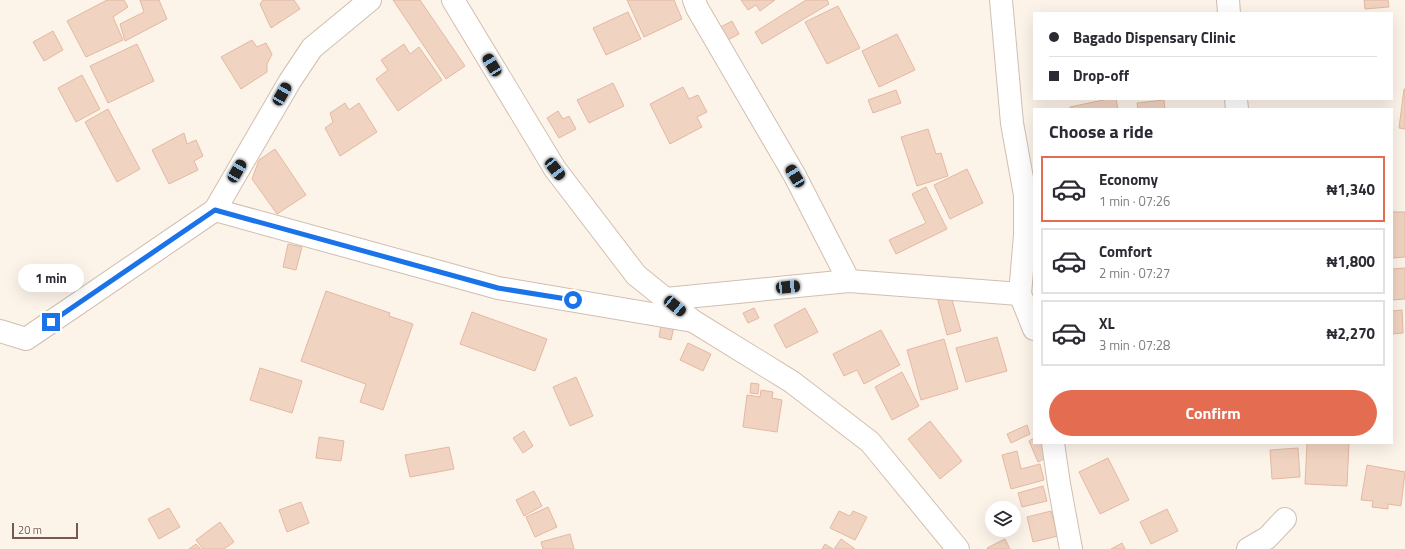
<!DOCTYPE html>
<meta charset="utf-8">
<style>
:root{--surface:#fff;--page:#f7f7f7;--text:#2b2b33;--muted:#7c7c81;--line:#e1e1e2;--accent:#e46c51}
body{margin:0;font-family:"Titillium Web",sans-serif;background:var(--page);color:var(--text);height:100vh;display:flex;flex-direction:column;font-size:15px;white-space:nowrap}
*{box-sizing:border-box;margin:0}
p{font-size:13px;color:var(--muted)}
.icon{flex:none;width:22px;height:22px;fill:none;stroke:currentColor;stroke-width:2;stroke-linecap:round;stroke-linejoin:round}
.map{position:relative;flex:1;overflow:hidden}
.panel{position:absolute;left:1033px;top:108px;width:360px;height:336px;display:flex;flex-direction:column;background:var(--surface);border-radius:0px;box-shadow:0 4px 16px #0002}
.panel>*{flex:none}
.guide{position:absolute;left:1033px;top:12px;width:360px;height:88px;border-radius:0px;box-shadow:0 4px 16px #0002;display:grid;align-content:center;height:88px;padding:0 16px;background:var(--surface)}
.controls{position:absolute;left:985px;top:501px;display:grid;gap:8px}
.controls a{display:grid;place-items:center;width:36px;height:36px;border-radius:50%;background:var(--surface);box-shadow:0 4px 16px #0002;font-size:20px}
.scale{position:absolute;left:12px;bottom:10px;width:66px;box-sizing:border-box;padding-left:4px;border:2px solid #775a4d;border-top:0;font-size:11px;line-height:14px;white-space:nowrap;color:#775a4d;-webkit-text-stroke:3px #fff8f0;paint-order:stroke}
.end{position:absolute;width:18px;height:18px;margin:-9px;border:5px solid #1a73e8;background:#fff;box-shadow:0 0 0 2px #fff}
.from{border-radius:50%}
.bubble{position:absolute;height:28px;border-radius:14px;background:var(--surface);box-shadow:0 4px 16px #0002;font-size:13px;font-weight:700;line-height:28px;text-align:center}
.car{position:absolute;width:12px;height:24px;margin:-12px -6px;border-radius:5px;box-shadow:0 0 3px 1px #0007;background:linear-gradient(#222 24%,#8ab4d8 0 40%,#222 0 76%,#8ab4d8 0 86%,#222 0)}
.guide b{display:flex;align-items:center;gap:14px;height:38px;font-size:15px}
.guide b+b{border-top:1px solid var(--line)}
.guide i{width:10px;height:10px;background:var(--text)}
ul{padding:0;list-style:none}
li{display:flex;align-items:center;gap:12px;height:66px;margin:0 8px 6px;padding:0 8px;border:2px solid var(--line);border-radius:0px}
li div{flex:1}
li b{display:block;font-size:15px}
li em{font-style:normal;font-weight:700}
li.on{border-color:var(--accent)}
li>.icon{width:36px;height:36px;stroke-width:1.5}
h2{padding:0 16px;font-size:18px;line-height:48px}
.primary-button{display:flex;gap:8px;margin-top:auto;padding:8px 16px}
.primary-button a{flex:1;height:46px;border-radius:24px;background:var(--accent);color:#fff;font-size:16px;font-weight:700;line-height:46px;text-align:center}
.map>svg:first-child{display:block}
</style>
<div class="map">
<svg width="1405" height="549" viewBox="0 0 1405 549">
<rect width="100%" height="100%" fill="#fcf4e9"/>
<g fill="#f1d3c1" stroke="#e4b8a2">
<path d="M 107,0 L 124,0 L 128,7 L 113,17 L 123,40 L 86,57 L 67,21 Z"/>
<path d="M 140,0 L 159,0 L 167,19 L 125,41 L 120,24 L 144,12 Z"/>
<path d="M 263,0 L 294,0 L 300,9 L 271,28 L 260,4 Z"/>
<path d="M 393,0 L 420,0 L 465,66 L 446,79 Z"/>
<path d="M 627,0 L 674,0 L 682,19 L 644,37 Z"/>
<path d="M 741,0 L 775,0 L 760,11 L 756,5 L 748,10 Z"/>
<path d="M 806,0 L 827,0 L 829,4 L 762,44 L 755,32 Z"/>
<path d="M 1364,0 L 1388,0 L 1389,7 L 1365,9 Z"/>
<path d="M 838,6 L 860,48 L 827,64 L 805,22 Z"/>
<path d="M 628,12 L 641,39 L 606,55 L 593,28 Z"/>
<path d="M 732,21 L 739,34 L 724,42 L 717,29 Z"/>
<path d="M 53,31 L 63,50 L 44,61 L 33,42 Z"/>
<path d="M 897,34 L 915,70 L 879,87 L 862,51 Z"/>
<path d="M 252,40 L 257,47 L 266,43 L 272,54 L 267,64 L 267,72 L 241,89 L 221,57 Z"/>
<path d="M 137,44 L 154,81 L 108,103 L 90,66 Z"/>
<path d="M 404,44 L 410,54 L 419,47 L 442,80 L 398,111 L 376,79 L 388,70 L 381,60 Z"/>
<path d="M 82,75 L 100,109 L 76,122 L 58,88 Z"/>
<path d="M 613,83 L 624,106 L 589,123 L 577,100 Z"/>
<path d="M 683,87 L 689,99 L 698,95 L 707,112 L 697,117 L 702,127 L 670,144 L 650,104 Z"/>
<path d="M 1404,89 L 1405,89 L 1405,129 L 1399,128 Z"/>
<path d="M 896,90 L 901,103 L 873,113 L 868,100 Z"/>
<path d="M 1108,99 L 1116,99 L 1118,109 L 1070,109 L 1070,107 Z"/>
<path d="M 1164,100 L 1165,109 L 1138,109 L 1137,103 Z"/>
<path d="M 345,103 L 349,110 L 359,103 L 377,132 L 340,156 L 325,128 L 333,122 L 330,113 Z"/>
<path d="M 108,109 L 140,169 L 117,182 L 85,122 Z"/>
<path d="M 558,111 L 563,119 L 569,116 L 576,129 L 559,138 L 547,118 Z"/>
<path d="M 928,129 L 936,154 L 941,153 L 948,176 L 917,186 L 901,137 Z"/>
<path d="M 184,133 L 187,144 L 196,140 L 203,156 L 194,161 L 198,170 L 169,184 L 152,150 Z"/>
<path d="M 275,149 L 306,195 L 277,214 L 252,179 L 259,160 Z"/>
<path d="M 967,169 L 983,203 L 950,219 L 934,185 Z"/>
<path d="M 926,187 L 947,229 L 896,254 L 889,240 L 926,223 L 912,194 Z"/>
<path d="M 1392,212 L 1405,212 L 1405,257 L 1392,258 Z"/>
<path d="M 288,244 L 302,247 L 296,270 L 283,267 Z"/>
<path d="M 1405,268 L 1405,299 L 1392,300 L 1392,269 Z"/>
<path d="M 326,291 L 390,313 L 389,316 L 413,324 L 383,410 L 360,402 L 366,384 L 301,361 Z"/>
<path d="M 950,293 L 961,331 L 947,335 L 937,297 Z"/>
<path d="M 754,308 L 759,318 L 748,323 L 743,313 Z"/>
<path d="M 805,308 L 818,332 L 786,348 L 774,325 Z"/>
<path d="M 1402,310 L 1403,333 L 1392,334 L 1392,311 Z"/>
<path d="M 472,312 L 547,339 L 535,371 L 460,344 Z"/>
<path d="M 661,325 L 674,327 L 671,340 L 659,337 Z"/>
<path d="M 881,330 L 900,365 L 864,384 L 857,370 L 844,376 L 833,354 Z"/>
<path d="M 997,337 L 1007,371 L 966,382 L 956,348 Z"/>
<path d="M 944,339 L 958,389 L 921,400 L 907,350 Z"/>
<path d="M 688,343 L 711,354 L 703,371 L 680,360 Z"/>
<path d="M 260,368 L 302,381 L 292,413 L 250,400 Z"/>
<path d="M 902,372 L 919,406 L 892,420 L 875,387 Z"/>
<path d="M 576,377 L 593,416 L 570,426 L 553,387 Z"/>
<path d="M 751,383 L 759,384 L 758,394 L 750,393 Z"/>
<path d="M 761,390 L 773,392 L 772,398 L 782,400 L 777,432 L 743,427 L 747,395 L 760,397 Z"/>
<path d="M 930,421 L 962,461 L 940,479 L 908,439 Z"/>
<path d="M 1027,425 L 1030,434 L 1011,443 L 1007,434 Z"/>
<path d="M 524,431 L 533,446 L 523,453 L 513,438 Z"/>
<path d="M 319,437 L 344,441 L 341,461 L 316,458 Z"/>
<path d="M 1034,438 L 1034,443 L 1044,443 L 1050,456 L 1038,462 L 1029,441 Z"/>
<path d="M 1307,443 L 1349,443 L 1347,486 L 1305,484 Z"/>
<path d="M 449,447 L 454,469 L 410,477 L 405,455 Z"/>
<path d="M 1298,448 L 1300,477 L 1272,479 L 1270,450 Z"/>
<path d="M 1017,451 L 1021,469 L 1040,464 L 1044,480 L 1011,489 L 1002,455 Z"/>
<path d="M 1108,458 L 1129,500 L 1100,514 L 1079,472 Z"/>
<path d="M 1367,465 L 1405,472 L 1401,506 L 1388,504 L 1388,509 L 1372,507 L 1373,501 L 1361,500 Z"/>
<path d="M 1043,486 L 1047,501 L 1022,507 L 1018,493 Z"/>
<path d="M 534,491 L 542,506 L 524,516 L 516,500 Z"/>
<path d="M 301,502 L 309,523 L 287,532 L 279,510 Z"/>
<path d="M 548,507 L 557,527 L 535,537 L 526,517 Z"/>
<path d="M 169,508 L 180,527 L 159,539 L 148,519 Z"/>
<path d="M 1167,509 L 1178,531 L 1151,544 L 1140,522 Z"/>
<path d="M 839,511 L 850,516 L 853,511 L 867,517 L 855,540 L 830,528 Z"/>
<path d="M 1051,511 L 1058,536 L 1033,542 L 1027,517 Z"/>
<path d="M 220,522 L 234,542 L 224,549 L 203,549 L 196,540 Z"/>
<path d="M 570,534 L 574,549 L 543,549 L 541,542 Z"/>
<path d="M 841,539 L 855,549 L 834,549 Z"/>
<path d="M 1005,539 L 1010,549 L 988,549 L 987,548 Z"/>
<path d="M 1122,543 L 1125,549 L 1111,549 Z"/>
<path d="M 196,544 L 201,549 L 189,549 Z"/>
<path d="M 825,544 L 833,549 L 822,549 Z"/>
</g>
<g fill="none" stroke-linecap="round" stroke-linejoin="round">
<defs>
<g id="street">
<path d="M 694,0 L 697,8 L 795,176 L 849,281"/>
<path d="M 1001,0 L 1012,123 L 1025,195 L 1025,235 L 1020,294 L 1034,329"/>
<path d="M 1228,0 L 1229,13"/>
<path d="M 1236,99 L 1237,109"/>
<path d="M 215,210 L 290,81 L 312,48 L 370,0"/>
<path d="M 666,299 L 849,281 L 1020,294"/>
<path d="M 0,331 L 26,339 L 215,210 L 498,288 L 693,321"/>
<path d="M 1053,443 L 1059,484 L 1071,549"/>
<path d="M 1248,549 L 1267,538 L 1285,519"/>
</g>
<path id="secondary" d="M 453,0 L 555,169 L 636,275 L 693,321 L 792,382 L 870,442 L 958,549"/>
</defs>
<use href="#street" stroke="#d1beb1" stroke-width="24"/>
<use href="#secondary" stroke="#d4beaf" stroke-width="24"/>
<use href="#street" stroke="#fff" stroke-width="22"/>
<use href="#secondary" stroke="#fff" stroke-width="22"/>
</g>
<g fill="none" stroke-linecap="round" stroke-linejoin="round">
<path stroke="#1a73e8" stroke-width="5" d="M 51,322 L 215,210 L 498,288 L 573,300"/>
</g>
</svg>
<div class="controls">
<a><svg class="icon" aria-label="layers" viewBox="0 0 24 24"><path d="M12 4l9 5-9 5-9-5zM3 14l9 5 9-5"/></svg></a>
</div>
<div class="scale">20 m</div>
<i class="end from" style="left:573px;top:300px"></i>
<i class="end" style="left:51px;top:322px"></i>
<div class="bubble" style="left:18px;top:264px;width:66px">1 min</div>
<i class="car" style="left:492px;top:65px;rotate:329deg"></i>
<i class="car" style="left:282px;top:94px;rotate:30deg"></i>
<i class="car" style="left:555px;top:169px;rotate:142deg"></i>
<i class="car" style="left:237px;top:171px;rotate:30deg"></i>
<i class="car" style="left:795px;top:176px;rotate:329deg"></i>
<i class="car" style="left:788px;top:287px;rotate:84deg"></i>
<i class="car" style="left:675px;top:306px;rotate:130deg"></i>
<div class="guide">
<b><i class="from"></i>Bagado Dispensary Clinic</b>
<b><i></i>Drop-off</b>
</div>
<section class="panel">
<h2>Choose a ride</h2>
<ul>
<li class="on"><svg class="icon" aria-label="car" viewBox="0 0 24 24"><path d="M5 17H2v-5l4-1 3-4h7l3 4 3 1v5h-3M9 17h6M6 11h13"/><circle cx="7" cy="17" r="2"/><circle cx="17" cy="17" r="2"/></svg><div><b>Economy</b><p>1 min · 07:26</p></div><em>₦1,340</em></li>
<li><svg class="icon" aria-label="car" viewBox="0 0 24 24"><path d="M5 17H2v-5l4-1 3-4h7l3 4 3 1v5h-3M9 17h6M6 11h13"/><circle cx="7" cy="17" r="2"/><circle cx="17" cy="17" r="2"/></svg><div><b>Comfort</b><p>2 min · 07:27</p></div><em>₦1,800</em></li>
<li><svg class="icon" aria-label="car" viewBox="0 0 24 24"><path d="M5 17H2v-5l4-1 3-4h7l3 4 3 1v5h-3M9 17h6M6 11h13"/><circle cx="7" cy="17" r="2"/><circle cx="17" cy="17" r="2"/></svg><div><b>XL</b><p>3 min · 07:28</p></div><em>₦2,270</em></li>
</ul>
<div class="primary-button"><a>Confirm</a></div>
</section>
</div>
